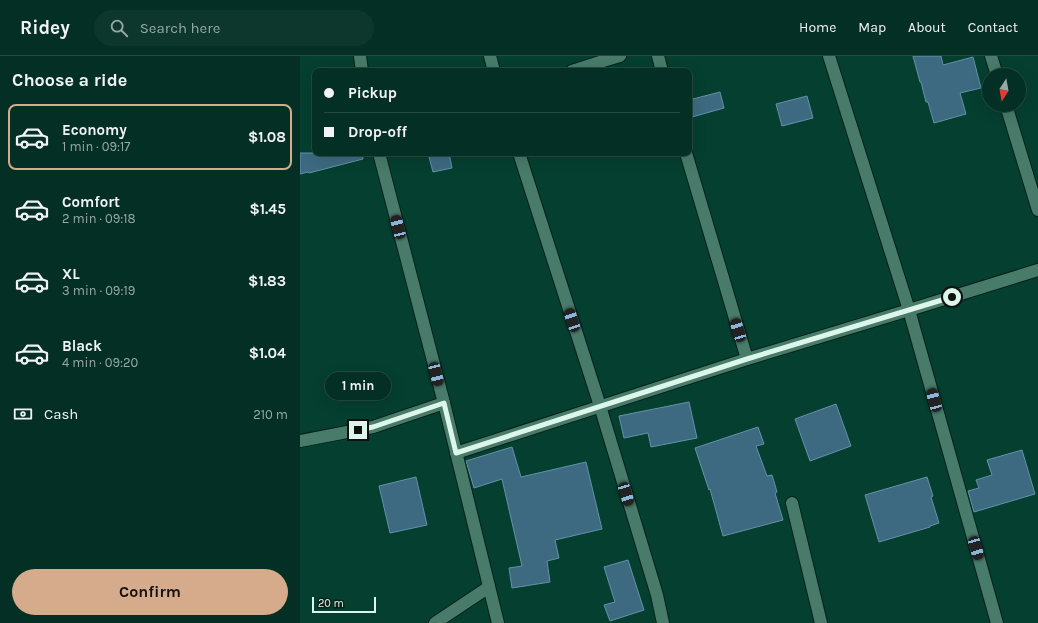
<!DOCTYPE html>
<meta charset="utf-8">
<style>
:root{--surface:#042f24;--page:#0d372c;--text:#f1f3f6;--muted:#97a9a6;--line:#254a41;--accent:#d6ab8b}
body{margin:0;font-family:Karla,sans-serif;background:var(--page);color:var(--text);height:100vh;display:flex;flex-direction:column;font-size:15px;white-space:nowrap}
*{box-sizing:border-box;margin:0}
p{font-size:13px;color:var(--muted)}
.icon{flex:none;width:22px;height:22px;fill:none;stroke:currentColor;stroke-width:2;stroke-linecap:round;stroke-linejoin:round}
.map{position:relative;flex:1;overflow:hidden}
.side{display:flex;flex-direction:column;background:var(--surface);width:300px}
.side>*{flex:none}
.hud{position:absolute;left:12px;top:12px;width:380px;height:88px;border-radius:8px;box-shadow:0 4px 16px #0002,0 0 0 1px var(--line);display:grid;align-content:center;height:88px;padding:0 12px;background:var(--surface)}
.needle{width:26px;rotate:191deg}
.controls{position:absolute;left:682px;top:12px;display:grid;gap:8px}
.controls a{display:grid;place-items:center;width:44px;height:44px;border-radius:50%;background:var(--surface);box-shadow:0 4px 16px #0002,0 0 0 1px var(--line);font-size:20px}
.scale{position:absolute;left:12px;bottom:10px;width:64px;box-sizing:border-box;padding-left:4px;border:2px solid #dcf6ec;border-top:0;font-size:11px;line-height:14px;white-space:nowrap;color:#dcf6ec;-webkit-text-stroke:3px #0b211a;paint-order:stroke}
.end{position:absolute;width:18px;height:18px;margin:-9px;border:5px solid #dcf6ec;background:#111;box-shadow:0 0 0 2px #111}
.from{border-radius:50%}
.bubble{position:absolute;height:28px;border-radius:14px;background:var(--surface);box-shadow:0 4px 16px #0002,0 0 0 1px var(--line);font-size:13px;font-weight:700;line-height:28px;text-align:center}
.car{position:absolute;width:12px;height:24px;margin:-12px -6px;border-radius:5px;box-shadow:0 0 3px 1px #0007;background:linear-gradient(#222 24%,#8ab4d8 0 40%,#222 0 76%,#8ab4d8 0 86%,#222 0)}
.hud b{display:flex;align-items:center;gap:14px;height:38px;font-size:15px}
.hud b+b{border-top:1px solid var(--line)}
.hud i{width:10px;height:10px;background:var(--text)}
ul{padding:0;list-style:none}
li{display:flex;align-items:center;gap:12px;height:66px;margin:0 8px 6px;padding:0 4px;border:2px solid transparent;border-radius:8px}
li div{flex:1}
li b{display:block;font-size:15px}
li em{font-style:normal;font-weight:700}
li.current{border-color:var(--accent)}
li>.icon{width:36px;height:36px;stroke-width:1.5}
h2{padding:0 12px;font-size:18px;line-height:48px}
.pay{display:flex;align-items:center;gap:10px;height:44px;padding:0 12px;font-size:15px}
.pay p{margin-inline-start:auto}
.primary-button{display:flex;gap:8px;margin-top:auto;padding:8px 12px}
.primary-button a{flex:1;height:46px;border-radius:24px;background:var(--accent);color:#111;font-size:16px;font-weight:700;line-height:46px;text-align:center}
header{display:flex;align-items:center;gap:24px;box-sizing:border-box;height:56px;padding:0 20px;background:var(--surface);border-bottom:1px solid var(--line)}
header strong{font-size:19px}
nav{display:flex;gap:22px;margin-inline-start:auto;font-size:14px}
.search{width:280px;height:36px;background:var(--page);display:flex;align-items:center;gap:10px;box-sizing:border-box;padding:0 14px;border-radius:22px;color:var(--muted);font-size:15px}
main{display:flex;flex:1;min-height:0}
.map>svg:first-child{display:block}
</style>
<header>
<strong>Ridey</strong>
<div class="search"><svg class="icon" aria-label="search" viewBox="0 0 24 24"><circle cx="10" cy="10" r="6"/><path d="M15 15l6 6"/></svg>Search here</div>
<nav><a>Home</a><a>Map</a><a>About</a><a>Contact</a></nav>
</header>
<main>
<section class="side">
<h2>Choose a ride</h2>
<ul>
<li class="current"><svg class="icon" aria-label="car" viewBox="0 0 24 24"><path d="M5 17H2v-5l4-1 3-4h7l3 4 3 1v5h-3M9 17h6M6 11h13"/><circle cx="7" cy="17" r="2"/><circle cx="17" cy="17" r="2"/></svg><div><b>Economy</b><p>1 min · 09:17</p></div><em>$1.08</em></li>
<li><svg class="icon" aria-label="car" viewBox="0 0 24 24"><path d="M5 17H2v-5l4-1 3-4h7l3 4 3 1v5h-3M9 17h6M6 11h13"/><circle cx="7" cy="17" r="2"/><circle cx="17" cy="17" r="2"/></svg><div><b>Comfort</b><p>2 min · 09:18</p></div><em>$1.45</em></li>
<li><svg class="icon" aria-label="car" viewBox="0 0 24 24"><path d="M5 17H2v-5l4-1 3-4h7l3 4 3 1v5h-3M9 17h6M6 11h13"/><circle cx="7" cy="17" r="2"/><circle cx="17" cy="17" r="2"/></svg><div><b>XL</b><p>3 min · 09:19</p></div><em>$1.83</em></li>
<li><svg class="icon" aria-label="car" viewBox="0 0 24 24"><path d="M5 17H2v-5l4-1 3-4h7l3 4 3 1v5h-3M9 17h6M6 11h13"/><circle cx="7" cy="17" r="2"/><circle cx="17" cy="17" r="2"/></svg><div><b>Black</b><p>4 min · 09:20</p></div><em>$1.04</em></li>
</ul>
<div class="pay"><svg class="icon" aria-label="cash" viewBox="0 0 24 24"><path d="M3 7h18v10H3z"/><circle cx="12" cy="12" r="2"/></svg>Cash<p>210 m</p></div>
<div class="primary-button"><a>Confirm</a></div>
</section>
<div class="map">
<svg width="738" height="567" viewBox="0 0 738 567">
<rect width="100%" height="100%" fill="#053f30"/>
<g fill="#3d6a81" stroke="#6392a9">
<path d="M 613,0 L 641,0 L 643,9 L 673,1 L 681,32 L 660,37 L 666,58 L 634,67 L 628,46 L 626,46 L 621,26 L 620,26 Z"/>
<path d="M 420,36 L 424,52 L 392,61 L 389,51 L 389,44 Z"/>
<path d="M 507,40 L 513,62 L 482,70 L 476,48 Z"/>
<path d="M 0,97 L 62,97 L 63,103 L 9,117 L 8,116 L 0,118 Z"/>
<path d="M 128,97 L 149,97 L 152,112 L 133,116 Z"/>
<path d="M 389,346 L 397,382 L 351,391 L 348,377 L 324,382 L 319,360 Z"/>
<path d="M 536,348 L 551,390 L 510,405 L 495,363 Z"/>
<path d="M 458,371 L 464,388 L 456,390 L 467,420 L 472,419 L 477,436 L 475,437 L 483,464 L 423,480 L 410,433 L 409,434 L 395,392 Z"/>
<path d="M 212,391 L 221,421 L 286,406 L 302,473 L 255,484 L 259,502 L 247,505 L 250,526 L 212,532 L 209,512 L 222,510 L 202,423 L 174,432 L 166,405 Z"/>
<path d="M 722,394 L 735,438 L 674,456 L 668,435 L 679,432 L 676,424 L 692,419 L 687,404 Z"/>
<path d="M 116,421 L 127,469 L 90,477 L 79,430 Z"/>
<path d="M 627,421 L 633,440 L 631,441 L 639,467 L 630,470 L 630,471 L 579,486 L 565,439 Z"/>
<path d="M 328,504 L 344,554 L 310,565 L 304,549 L 315,546 L 304,511 Z"/>
</g>
<g fill="none" stroke-linecap="round" stroke-linejoin="round">
<defs>
<g id="street">
<path d="M 60,0 L 62,15"/>
<path d="M 190,0 L 194,15"/>
<path d="M 358,0 L 362,15"/>
<path d="M 529,0 L 609,254 L 697,567"/>
<path d="M 691,0 L 697,19"/>
<path d="M 272,15 L 303,5 L 320,0"/>
<path d="M 706,49 L 738,154"/>
<path d="M 79,97 L 144,347 L 198,567"/>
<path d="M 219,97 L 300,350 L 357,539 L 363,567"/>
<path d="M 386,97 L 447,303"/>
<path d="M 0,385 L 73,371 L 144,347"/>
<path d="M 156,397 L 447,303 L 609,254 L 738,214"/>
<path d="M 492,447 L 521,567"/>
<path d="M 135,567 L 189,531"/>
</g>
</defs>
<use href="#street" stroke="#06221a" stroke-width="14"/>
<use href="#street" stroke="#487b6a" stroke-width="12"/>
</g>
<g fill="none" stroke-linecap="round" stroke-linejoin="round">
<path stroke="#dcf6ec" stroke-width="5" d="M 58,374 L 73,371 L 144,347 L 156,397 L 447,303 L 652,241"/>
</g>
</svg>
<div class="controls">
<a><svg class="needle" viewBox="-14 -14 28 28"><path d="M0-13l5 13h-10z" fill="#e53935"/><path d="M0 13l5-13h-10z" fill="#97a9a6"/></svg></a>
</div>
<div class="scale">20 m</div>
<i class="end from" style="left:652px;top:241px"></i>
<i class="end" style="left:58px;top:374px"></i>
<div class="bubble" style="left:25px;top:316px;width:66px">1 min</div>
<i class="car" style="left:98px;top:171px;rotate:346deg"></i>
<i class="car" style="left:272px;top:264px;rotate:342deg"></i>
<i class="car" style="left:438px;top:274px;rotate:343deg"></i>
<i class="car" style="left:136px;top:318px;rotate:166deg"></i>
<i class="car" style="left:634px;top:344px;rotate:345deg"></i>
<i class="car" style="left:326px;top:438px;rotate:163deg"></i>
<i class="car" style="left:676px;top:492px;rotate:164deg"></i>
<div class="hud">
<b><i class="from"></i>Pickup</b>
<b><i></i>Drop-off</b>
</div>
</div>
</main>
